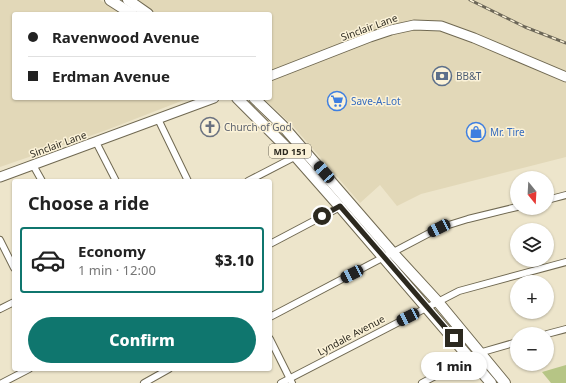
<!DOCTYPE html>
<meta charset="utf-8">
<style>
:root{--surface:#fff;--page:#f2f2f2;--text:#222;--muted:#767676;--line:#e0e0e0;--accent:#0f766e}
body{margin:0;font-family:"Noto Sans",sans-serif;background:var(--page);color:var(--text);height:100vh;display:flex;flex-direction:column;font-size:15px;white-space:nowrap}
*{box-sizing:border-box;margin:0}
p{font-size:13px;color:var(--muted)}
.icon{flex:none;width:22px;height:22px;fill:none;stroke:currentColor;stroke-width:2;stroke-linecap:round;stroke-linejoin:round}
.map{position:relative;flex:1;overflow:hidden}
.drawer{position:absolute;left:12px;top:179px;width:260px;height:192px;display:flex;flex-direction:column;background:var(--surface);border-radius:4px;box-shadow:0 1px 3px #0004}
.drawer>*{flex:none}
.banner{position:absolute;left:12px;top:12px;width:260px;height:88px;border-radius:4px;box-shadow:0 1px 3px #0004;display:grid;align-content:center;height:88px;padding:0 16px;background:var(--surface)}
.needle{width:26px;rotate:162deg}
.controls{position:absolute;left:510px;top:171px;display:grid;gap:8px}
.controls a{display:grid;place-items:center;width:44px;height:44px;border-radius:50%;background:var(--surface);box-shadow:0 1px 3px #0004;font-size:20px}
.end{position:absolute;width:18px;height:18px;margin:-9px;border:5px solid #2c291f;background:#fff;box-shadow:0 0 0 2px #fff}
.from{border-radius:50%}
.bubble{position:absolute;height:28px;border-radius:14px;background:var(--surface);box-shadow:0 1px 3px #0004;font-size:13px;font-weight:800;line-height:28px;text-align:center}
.car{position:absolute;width:12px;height:24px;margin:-12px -6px;border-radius:5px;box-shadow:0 0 3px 1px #0007;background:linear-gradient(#222 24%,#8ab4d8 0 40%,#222 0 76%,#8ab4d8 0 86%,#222 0)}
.banner b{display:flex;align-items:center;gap:14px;height:38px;font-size:15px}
.banner b+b{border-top:1px solid var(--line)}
.banner i{width:10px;height:10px;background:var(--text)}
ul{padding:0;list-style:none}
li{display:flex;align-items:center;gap:12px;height:66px;margin:0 8px 6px;padding:0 8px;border:2px solid transparent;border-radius:4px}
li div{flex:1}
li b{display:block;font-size:15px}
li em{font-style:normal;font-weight:800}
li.on{border-color:var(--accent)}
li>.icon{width:36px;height:36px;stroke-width:1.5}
h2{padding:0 16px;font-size:18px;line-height:48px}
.cta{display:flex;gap:8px;margin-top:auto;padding:8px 16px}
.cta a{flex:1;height:46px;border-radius:24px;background:var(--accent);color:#fff;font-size:16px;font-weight:800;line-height:46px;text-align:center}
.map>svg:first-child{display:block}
</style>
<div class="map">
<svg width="566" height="383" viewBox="0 0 566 383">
<rect width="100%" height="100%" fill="#ede5cb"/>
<g fill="#e2d8b8">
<path d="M 0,0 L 100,0 L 122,14 L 14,14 L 14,98 L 189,98 L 104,131 L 0,167 Z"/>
<path d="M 138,0 L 566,0 L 566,157 L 421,194 L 397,206 L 380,185 L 360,203 L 293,126 L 263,98 L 270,98 L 270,14 L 157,14 Z"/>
</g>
<path fill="#b6c585" d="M 566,365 L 566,383 L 551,383 L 542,372 Z"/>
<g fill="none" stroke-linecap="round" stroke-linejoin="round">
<defs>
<g id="street">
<path d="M 158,119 L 188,181"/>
<path d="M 96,142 L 116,181"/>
<path d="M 33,165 L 42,181"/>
<path d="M 248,181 L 306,151"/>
<path d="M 547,200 L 566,195"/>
<path d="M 0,240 L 14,268"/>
<path d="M 270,244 L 342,206"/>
<path d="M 0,309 L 14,302"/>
<path d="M 270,317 L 439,228 L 468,219 L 517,207"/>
<path d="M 547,334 L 566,329"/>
<path d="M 270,339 L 292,383"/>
<path d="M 2,383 L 29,369"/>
<path d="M 144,383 L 169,369"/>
<path d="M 281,383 L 459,291 L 566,262"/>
<path d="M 422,383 L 479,353 L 517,342"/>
</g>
<g id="secondary">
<path d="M 270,76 L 370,37 L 391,30 L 414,25 L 441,26 L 474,38 L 566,77"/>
<path d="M 0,177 L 214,98"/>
</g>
<g id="primary">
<path d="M 110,0 L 132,14"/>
<path d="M 128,0 L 148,14"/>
<path d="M 237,98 L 296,157 L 340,207 L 491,383"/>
<path d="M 254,98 L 282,125 L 393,253 L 438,302 L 505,383"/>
</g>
</defs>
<use href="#street" stroke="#706952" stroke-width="8"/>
<use href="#secondary" stroke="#706952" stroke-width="11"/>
<use href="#primary" stroke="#706952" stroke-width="12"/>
<use href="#street" stroke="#fff" stroke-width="6"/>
<use href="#secondary" stroke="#fff" stroke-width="9"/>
<use href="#primary" stroke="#fff" stroke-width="10"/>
<defs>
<path id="rail" d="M 470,0 L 525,27 L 566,43"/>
</defs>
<use href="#rail" stroke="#6c6758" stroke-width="3"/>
<use href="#rail" stroke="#fbf2d8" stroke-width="1.5" stroke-dasharray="4.5" stroke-linecap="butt"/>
</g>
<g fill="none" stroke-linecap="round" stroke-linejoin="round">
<path stroke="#2c291f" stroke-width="5" d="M 322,216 L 340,206 L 454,338"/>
</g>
<defs>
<symbol id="bank-ring" viewBox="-11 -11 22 22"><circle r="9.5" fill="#fbf2d8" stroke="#5c6f8a" stroke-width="1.5"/><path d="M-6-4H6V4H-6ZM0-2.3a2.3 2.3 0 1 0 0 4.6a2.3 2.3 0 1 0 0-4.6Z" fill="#5c6f8a"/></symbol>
<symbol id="supermarket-ring" viewBox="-11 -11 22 22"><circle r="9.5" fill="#fbf2d8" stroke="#3f7fe0" stroke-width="1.5"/><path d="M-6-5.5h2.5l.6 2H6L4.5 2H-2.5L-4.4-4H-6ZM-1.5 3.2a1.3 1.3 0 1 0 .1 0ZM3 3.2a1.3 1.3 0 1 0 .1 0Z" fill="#3f7fe0"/></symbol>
<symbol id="church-ring" viewBox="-11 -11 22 22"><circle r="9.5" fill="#fbf2d8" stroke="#6b7280" stroke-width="1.5"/><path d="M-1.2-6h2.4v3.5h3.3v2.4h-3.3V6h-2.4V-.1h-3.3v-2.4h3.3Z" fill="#6b7280"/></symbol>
<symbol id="shop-ring" viewBox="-11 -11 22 22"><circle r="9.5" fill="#fbf2d8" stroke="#3f7fe0" stroke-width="1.5"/><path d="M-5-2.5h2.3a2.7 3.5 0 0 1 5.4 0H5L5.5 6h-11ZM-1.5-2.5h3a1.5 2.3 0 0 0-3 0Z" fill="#3f7fe0"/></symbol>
</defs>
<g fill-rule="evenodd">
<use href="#bank-ring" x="431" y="65" width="22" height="22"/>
<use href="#supermarket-ring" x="326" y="90" width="22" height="22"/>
<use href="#church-ring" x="199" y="116" width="22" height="22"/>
<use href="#shop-ring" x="465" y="121" width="22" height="22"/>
</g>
<g text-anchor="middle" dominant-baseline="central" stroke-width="3" stroke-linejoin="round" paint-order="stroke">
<rect fill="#fbf2d8" stroke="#6a6556" stroke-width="1" x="269" y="144" width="42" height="14" rx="3"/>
<g font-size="9" font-weight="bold" fill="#2c291f">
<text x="290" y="151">MD 151</text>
</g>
<g font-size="10" fill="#2c291f" stroke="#fbf2d8">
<text transform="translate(369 27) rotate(-20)">Sinclair Lane</text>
<text transform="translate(58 144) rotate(-20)">Sinclair Lane</text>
<text transform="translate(351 335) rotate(-28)">Lyndale Avenue</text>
</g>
<g font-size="10" fill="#4e5e75" stroke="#fbf2d8" text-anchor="start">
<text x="456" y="76">BB&amp;T</text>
</g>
<g font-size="10" fill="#366cbe" stroke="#fbf2d8" text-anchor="start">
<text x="351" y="101">Save-A-Lot</text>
<text x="490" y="132">Mr. Tire</text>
</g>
<g font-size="10" fill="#5b616d" stroke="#fbf2d8" text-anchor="start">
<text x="224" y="127">Church of God</text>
</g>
</g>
</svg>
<div class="controls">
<a><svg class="needle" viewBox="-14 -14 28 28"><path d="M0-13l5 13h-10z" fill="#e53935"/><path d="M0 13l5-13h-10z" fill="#767676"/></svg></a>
<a><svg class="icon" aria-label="layers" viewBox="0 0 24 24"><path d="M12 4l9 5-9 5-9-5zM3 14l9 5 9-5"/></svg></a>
<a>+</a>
<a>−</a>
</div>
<i class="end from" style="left:322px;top:216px"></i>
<i class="end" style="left:454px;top:338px"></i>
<div class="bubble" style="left:421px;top:352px;width:66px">1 min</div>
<i class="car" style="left:324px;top:172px;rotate:319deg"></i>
<i class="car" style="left:439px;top:228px;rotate:244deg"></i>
<i class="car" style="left:352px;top:274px;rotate:243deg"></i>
<i class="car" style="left:408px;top:317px;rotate:243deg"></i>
<div class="banner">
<b><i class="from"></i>Ravenwood Avenue</b>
<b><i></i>Erdman Avenue</b>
</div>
<section class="drawer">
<h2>Choose a ride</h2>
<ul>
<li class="on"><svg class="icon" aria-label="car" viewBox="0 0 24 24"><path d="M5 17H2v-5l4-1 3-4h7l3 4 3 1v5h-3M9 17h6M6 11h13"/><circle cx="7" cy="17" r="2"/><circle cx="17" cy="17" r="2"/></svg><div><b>Economy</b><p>1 min · 12:00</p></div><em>$3.10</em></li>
</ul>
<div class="cta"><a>Confirm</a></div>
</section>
</div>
